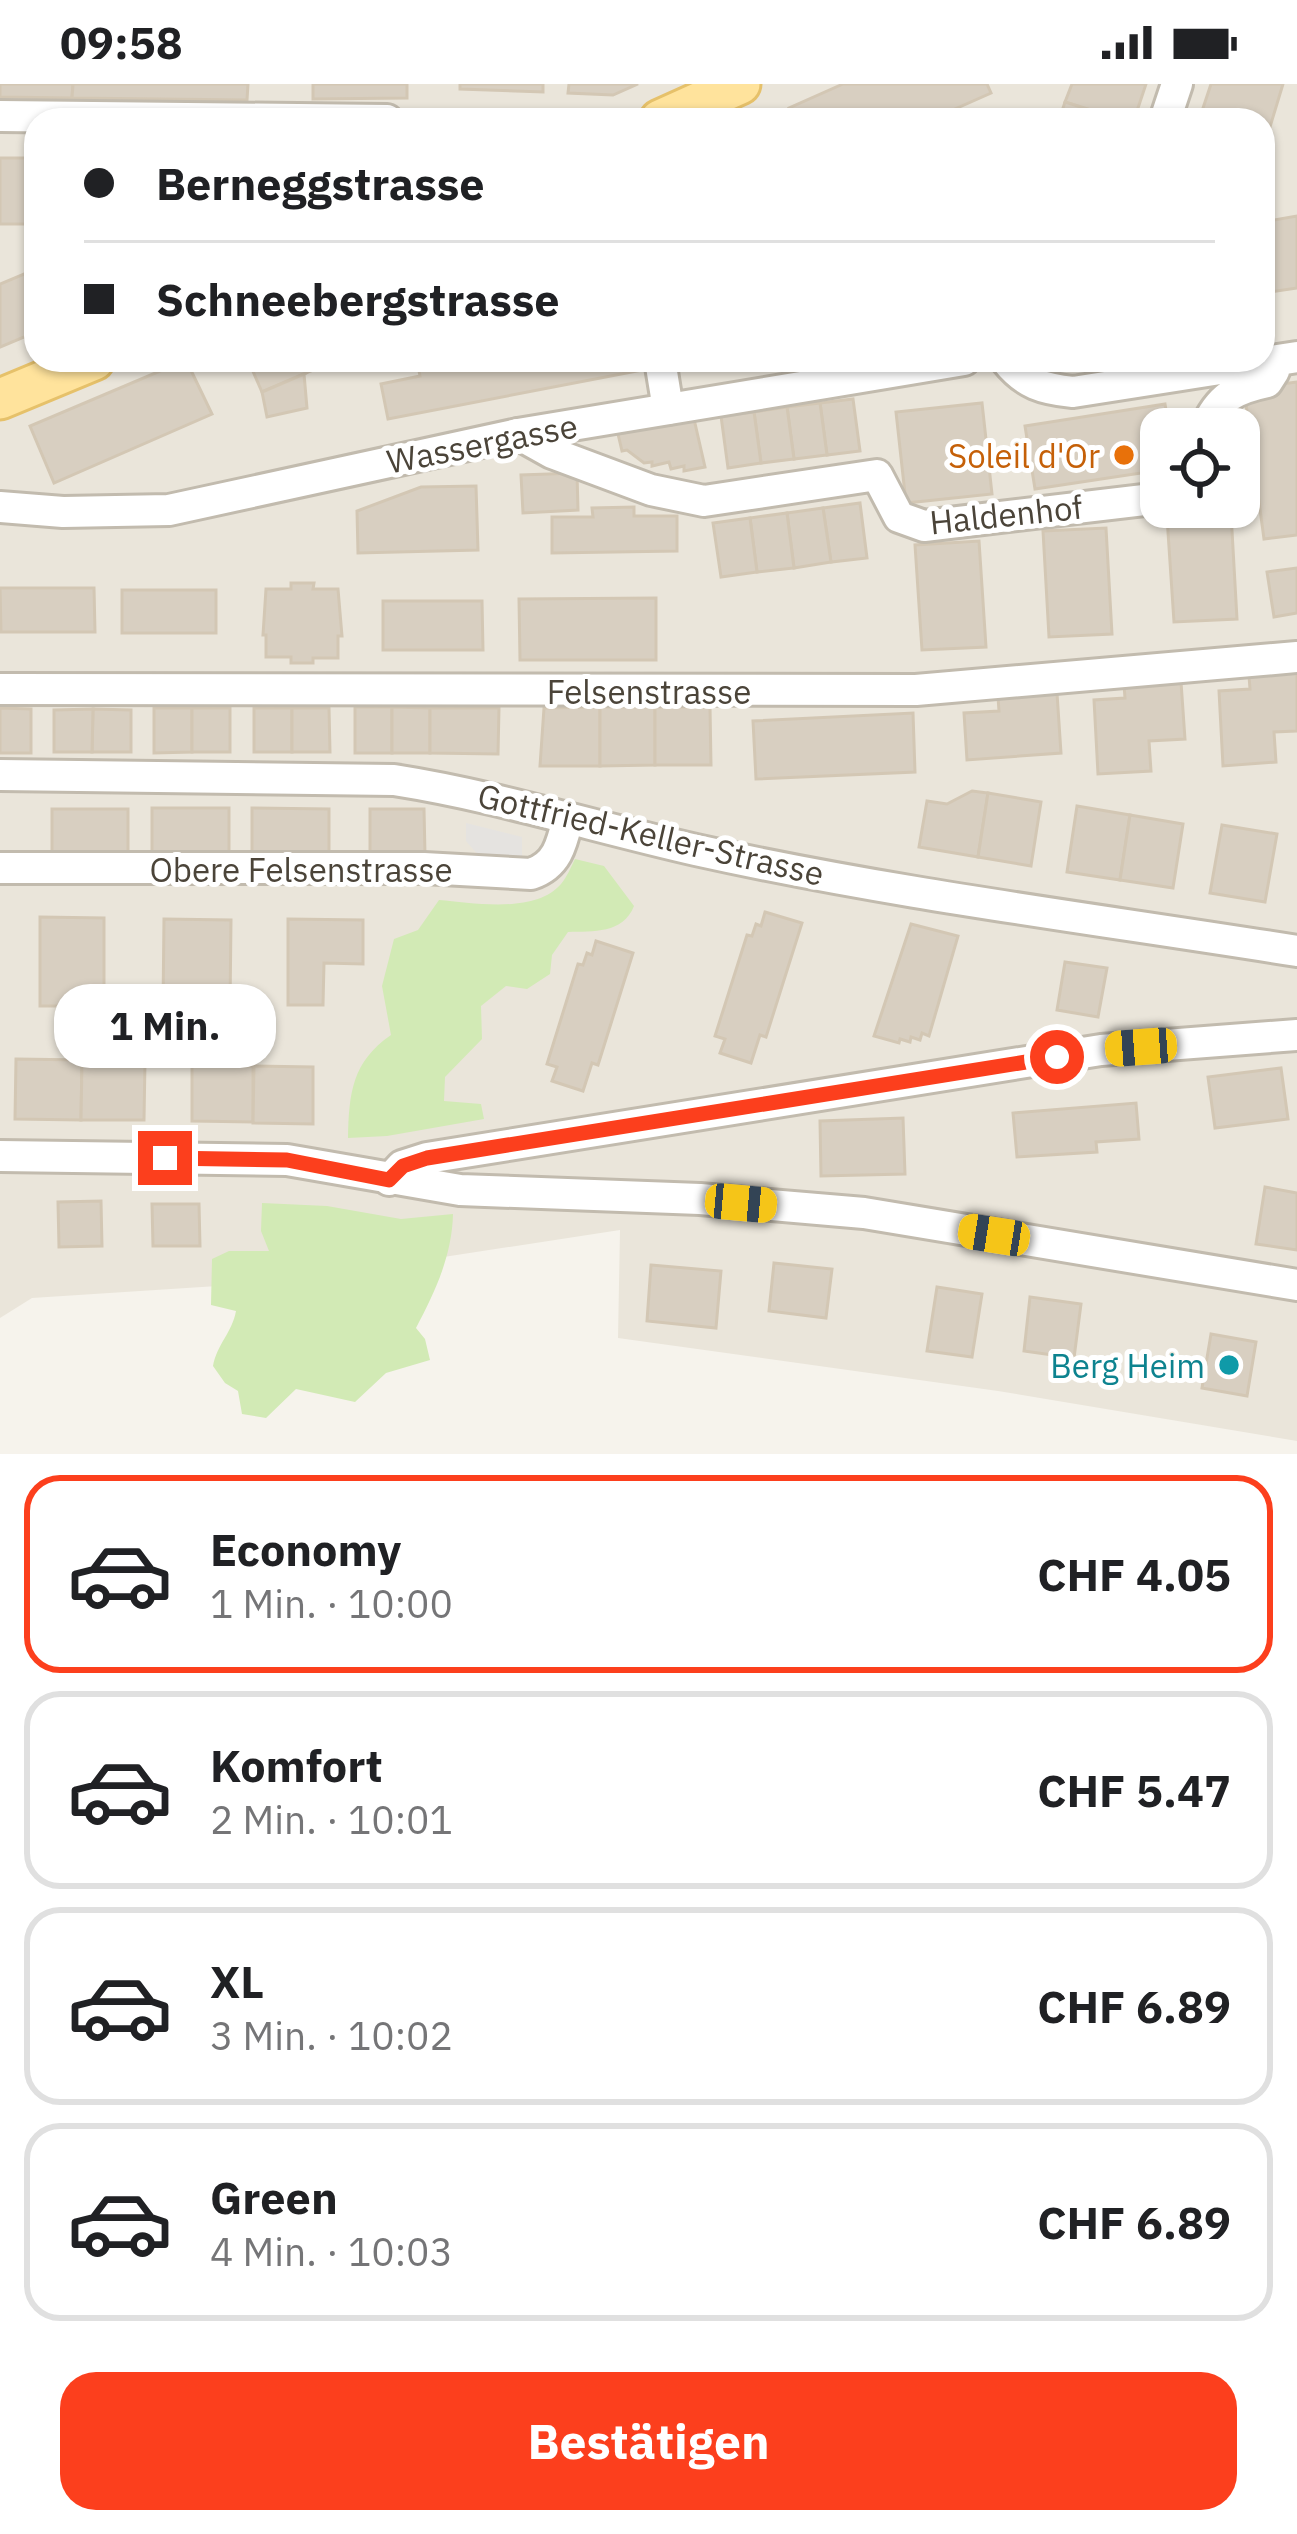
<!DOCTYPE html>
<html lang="de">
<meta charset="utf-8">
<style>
:root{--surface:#fff;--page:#f2f2f2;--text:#202124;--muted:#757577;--line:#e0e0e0;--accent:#fc3f1d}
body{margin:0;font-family:"IBM Plex Sans",sans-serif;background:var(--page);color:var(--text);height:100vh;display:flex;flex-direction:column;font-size:45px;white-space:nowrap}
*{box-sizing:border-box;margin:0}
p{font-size:39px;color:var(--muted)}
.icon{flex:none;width:66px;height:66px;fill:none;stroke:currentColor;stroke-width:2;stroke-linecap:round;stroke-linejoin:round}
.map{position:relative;height:1370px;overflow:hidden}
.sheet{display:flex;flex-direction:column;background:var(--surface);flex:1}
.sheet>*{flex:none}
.hud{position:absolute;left:24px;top:24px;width:1251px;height:264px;border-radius:36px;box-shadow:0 3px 9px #0004;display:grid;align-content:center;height:264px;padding:0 60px;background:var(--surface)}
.controls{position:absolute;left:1140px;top:324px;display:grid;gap:24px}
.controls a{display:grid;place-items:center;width:120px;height:120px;border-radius:24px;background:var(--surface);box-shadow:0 3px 9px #0004;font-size:60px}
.end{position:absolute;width:54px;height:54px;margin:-27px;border:15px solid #fc3f1d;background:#fff;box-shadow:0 0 0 6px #fff}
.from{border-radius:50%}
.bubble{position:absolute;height:84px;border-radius:36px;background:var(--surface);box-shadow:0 3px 9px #0004;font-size:39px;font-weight:700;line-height:84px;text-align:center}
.car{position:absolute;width:36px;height:72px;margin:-36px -18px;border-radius:15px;box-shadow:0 0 9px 3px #0007;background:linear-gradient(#f5c518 24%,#345 0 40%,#f5c518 0 76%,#345 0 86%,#f5c518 0)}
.hud b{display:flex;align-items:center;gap:42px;height:114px;font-size:45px}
.hud b+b{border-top:3px solid var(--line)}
.hud i{width:30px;height:30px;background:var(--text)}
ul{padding:21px 0 0;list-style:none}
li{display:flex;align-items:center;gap:36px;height:198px;margin:0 24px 18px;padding:0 36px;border:6px solid var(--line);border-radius:36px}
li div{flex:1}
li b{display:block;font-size:45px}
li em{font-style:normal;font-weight:700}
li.selected{border-color:var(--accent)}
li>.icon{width:108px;height:108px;stroke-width:1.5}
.button{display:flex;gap:24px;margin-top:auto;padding:24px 60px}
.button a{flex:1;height:138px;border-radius:36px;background:var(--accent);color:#fff;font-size:48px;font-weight:700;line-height:138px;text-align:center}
.status{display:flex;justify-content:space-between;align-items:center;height:84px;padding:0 60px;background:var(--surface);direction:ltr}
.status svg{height:33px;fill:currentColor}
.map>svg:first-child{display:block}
</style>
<div class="status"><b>09:58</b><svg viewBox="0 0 49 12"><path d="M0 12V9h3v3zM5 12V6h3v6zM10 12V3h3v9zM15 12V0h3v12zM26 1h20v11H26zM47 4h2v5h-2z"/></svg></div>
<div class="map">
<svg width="1297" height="1370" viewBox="0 0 1297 1370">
<rect width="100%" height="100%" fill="#f6f3ec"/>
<path fill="#eae5da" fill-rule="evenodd" d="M 0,0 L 1297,0 L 1297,1357 L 998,1307 L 618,1254 L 620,1146 L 281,1198 L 32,1214 L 0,1234 ZM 36,36 L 1263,36 L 1263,276 L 36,276 ZM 1161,345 L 1239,345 L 1239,423 L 1161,423 Z"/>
<g fill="#d2eab5">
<path d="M 575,775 L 604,782 L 634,822 C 623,850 593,847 568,848 L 552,871 L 550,890 L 527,905 L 506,902 L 481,922 L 482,955 L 445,993 L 444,1017 L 481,1020 L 484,1035 L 387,1052 L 348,1054 C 349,1009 352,978 391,951 L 382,902 L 394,855 L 418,846 L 439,816 C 474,819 535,830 561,800 C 567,793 571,783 575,775 Z"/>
<path d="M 262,1119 L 327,1122 L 401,1135 L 453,1130 C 452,1172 435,1208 416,1244 L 425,1255 L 430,1276 L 386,1289 L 355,1318 L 296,1305 L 266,1334 L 242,1330 L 238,1307 L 225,1299 L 213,1282 C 217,1260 232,1249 236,1227 L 211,1221 L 212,1175 L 229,1167 L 269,1167 L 261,1147 Z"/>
</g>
<path fill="#e5e3e0" d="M 466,739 L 522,753 L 522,774 L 479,772 L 466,757 Z"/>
<g fill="#d8cfc1" stroke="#d3c7b4" stroke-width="3">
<path d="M 0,0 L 73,0 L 72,14 L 0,13 Z"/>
<path d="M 73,0 L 248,0 L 247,16 L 72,14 Z"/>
<path d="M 313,0 L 407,0 L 407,14 L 313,15 Z"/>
<path d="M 460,0 L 543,0 L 543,8 L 460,5 Z"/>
<path d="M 569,0 L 638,0 L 613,11 L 568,9 Z"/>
<path d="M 843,0 L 987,0 L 991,9 L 930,36 L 794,36 L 789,24 Z"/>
<path d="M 1072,0 L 1146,0 L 1134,36 L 1122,36 L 1065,18 Z"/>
<path d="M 1211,0 L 1283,0 L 1263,66 L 1263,36 L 1199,36 Z"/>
<path d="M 1065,18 L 1122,36 L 1059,36 Z"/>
<rect x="0" y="74" width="36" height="66"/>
<path d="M 1297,132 L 1297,204 L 1263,209 L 1263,138 Z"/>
<path d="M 36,185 L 36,248 L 0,263 L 0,200 Z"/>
<path d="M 186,276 L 212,330 L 54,399 L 30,342 Z"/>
<path d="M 248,276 L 300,276 L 306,289 L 262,308 Z"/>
<path d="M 300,276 L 336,276 L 306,289 Z"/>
<path d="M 417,276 L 645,276 L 647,285 L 388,335 L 381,300 L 420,292 Z"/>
<path d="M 304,290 L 307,324 L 267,333 L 262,308 Z"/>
<path d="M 1297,298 L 1297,451 L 1264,455 L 1244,305 Z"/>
<path d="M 853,315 L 860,367 L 827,371 L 820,319 Z"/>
<path d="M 820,319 L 827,371 L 794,375 L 787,323 Z"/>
<path d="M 982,319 L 992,410 L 906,419 L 896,328 Z"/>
<path d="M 1165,320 L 1169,345 L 1161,345 L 1161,386 L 1035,405 L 1025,342 Z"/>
<path d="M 787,323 L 794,375 L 761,379 L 754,328 Z"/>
<path d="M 754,328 L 761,379 L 728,384 L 721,332 Z"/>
<path d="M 694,335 L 705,383 L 684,387 L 684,382 L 671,385 L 669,378 L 652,382 L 652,378 L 644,379 L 627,366 L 622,367 L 618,350 Z"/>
<path d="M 577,389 L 578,426 L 523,429 L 521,391 Z"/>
<path d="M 476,402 L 478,466 L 358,469 L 357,427 L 421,403 Z"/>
<path d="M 860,419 L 867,474 L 831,478 L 823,424 Z"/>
<path d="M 634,423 L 634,432 L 677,432 L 677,467 L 552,469 L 552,433 L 593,433 L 592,424 Z"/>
<path d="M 823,424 L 831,478 L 794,484 L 787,429 Z"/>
<path d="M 787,429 L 794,484 L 757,488 L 750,434 Z"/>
<path d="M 1231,429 L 1237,535 L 1174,538 L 1167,433 Z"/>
<path d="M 750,434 L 757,488 L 721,493 L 713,439 Z"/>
<path d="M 1106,444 L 1112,550 L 1049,553 L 1043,447 Z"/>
<path d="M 979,457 L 986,563 L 922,566 L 915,461 Z"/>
<path d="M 1297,484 L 1297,529 L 1274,533 L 1267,488 Z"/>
<path d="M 291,499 L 314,499 L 313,505 L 338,505 L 342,552 L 338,552 L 338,574 L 313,574 L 313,579 L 291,579 L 291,573 L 266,573 L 266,551 L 263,551 L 266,505 L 291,505 Z"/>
<path d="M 0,504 L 94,504 L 95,548 L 1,548 Z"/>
<rect x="122" y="506" width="94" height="43"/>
<path d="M 656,514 L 656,576 L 520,576 L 519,515 Z"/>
<path d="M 383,517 L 482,517 L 483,566 L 383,566 Z"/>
<path d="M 1297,589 L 1297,647 L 1274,648 L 1276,678 L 1223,682 L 1219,607 L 1250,605 L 1249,592 Z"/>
<path d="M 1181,598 L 1185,655 L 1149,657 L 1151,687 L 1098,690 L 1094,616 L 1125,614 L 1124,601 Z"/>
<path d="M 1057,609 L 1061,669 L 967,676 L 964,629 L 999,627 L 998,613 Z"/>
<rect x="355" y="623" width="37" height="46"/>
<path d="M 392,623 L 430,624 L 430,669 L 392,669 Z"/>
<path d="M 600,623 L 600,682 L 540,682 L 544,624 Z"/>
<path d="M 600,623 L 655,623 L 655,681 L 600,682 Z"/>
<path d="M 655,623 L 710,623 L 711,681 L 655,681 Z"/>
<path d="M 0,624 L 31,625 L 31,669 L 0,669 Z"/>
<path d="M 154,624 L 192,624 L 192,668 L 154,669 Z"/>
<rect x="192" y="624" width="38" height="44"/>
<rect x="254" y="624" width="38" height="44"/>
<path d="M 292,624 L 329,624 L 330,668 L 292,668 Z"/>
<path d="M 430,624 L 499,624 L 498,670 L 430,669 Z"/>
<path d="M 93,625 L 131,626 L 131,668 L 92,668 Z"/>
<path d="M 93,625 L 92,668 L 54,668 L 54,626 Z"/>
<path d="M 913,629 L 915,688 L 756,695 L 753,637 Z"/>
<path d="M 972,707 L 988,709 L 978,773 L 919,763 L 927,717 L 947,720 Z"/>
<path d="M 988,709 L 1041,718 L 1031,782 L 978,773 Z"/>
<path d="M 1077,722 L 1130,731 L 1120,796 L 1067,788 Z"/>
<rect x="152" y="724" width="77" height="47"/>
<path d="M 252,724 L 329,725 L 329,771 L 252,771 Z"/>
<path d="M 52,725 L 128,725 L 128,771 L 52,770 Z"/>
<path d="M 370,725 L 424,725 L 425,771 L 370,771 Z"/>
<path d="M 1130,731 L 1183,740 L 1173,804 L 1120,796 Z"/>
<path d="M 1222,741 L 1277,750 L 1265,818 L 1210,809 Z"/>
<path d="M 765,828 L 802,839 L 766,953 L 760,951 L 751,979 L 720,969 L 725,955 L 715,952 L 747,851 L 752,852 L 756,840 L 761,842 Z"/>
<path d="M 40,833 L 104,834 L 104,922 L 40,922 Z"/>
<path d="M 164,835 L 231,836 L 230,924 L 163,923 Z"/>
<path d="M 288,835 L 363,836 L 363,880 L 324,879 L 323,921 L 288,921 Z"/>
<path d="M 911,840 L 958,852 L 929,952 L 922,949 L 920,956 L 911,953 L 910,958 L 900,955 L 899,959 L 874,952 Z"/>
<path d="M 596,857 L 633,869 L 598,981 L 592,979 L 583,1007 L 552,997 L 557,983 L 547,980 L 578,880 L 583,881 L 587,869 L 592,871 Z"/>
<path d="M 1065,878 L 1107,884 L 1098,933 L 1057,926 Z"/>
<path d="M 16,975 L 82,976 L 81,1036 L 15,1035 Z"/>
<path d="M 82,976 L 145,977 L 144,1036 L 81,1036 Z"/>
<path d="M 192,982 L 253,982 L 253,1038 L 192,1037 Z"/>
<path d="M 254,982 L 313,983 L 313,1040 L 253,1039 Z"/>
<path d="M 1281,984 L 1288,1035 L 1215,1044 L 1208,993 Z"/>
<path d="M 1136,1019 L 1139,1055 L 1096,1058 L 1097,1068 L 1017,1073 L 1013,1029 Z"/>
<path d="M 903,1034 L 905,1090 L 821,1092 L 820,1037 Z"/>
<path d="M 1265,1103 L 1297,1109 L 1297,1166 L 1256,1160 Z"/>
<path d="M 101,1117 L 102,1162 L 59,1163 L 58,1118 Z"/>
<path d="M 152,1120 L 199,1120 L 200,1162 L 153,1162 Z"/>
<path d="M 774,1179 L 832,1185 L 826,1234 L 769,1227 Z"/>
<path d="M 651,1181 L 721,1187 L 716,1244 L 647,1237 Z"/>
<path d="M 937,1203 L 982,1210 L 972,1273 L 927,1267 Z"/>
<path d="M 1030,1213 L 1081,1220 L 1074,1274 L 1024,1267 Z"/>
<path d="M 1211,1250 L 1256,1258 L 1247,1312 L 1202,1304 Z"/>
</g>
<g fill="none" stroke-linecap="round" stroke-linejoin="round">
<defs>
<g id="minor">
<path d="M 0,32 L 387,36"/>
<path d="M 1165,36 L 1177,0"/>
<path d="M 660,276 L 668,325"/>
<path d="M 1006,276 C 1025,300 1043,305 1073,308 L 1297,273"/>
<path d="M 1205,345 C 1219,313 1234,305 1267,298 L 1274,287"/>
<path d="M 518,350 L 552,369 L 651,406 L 704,417 L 877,391 L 899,433 L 924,442 L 1161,414"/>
<path d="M 0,423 L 63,428 L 169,426 L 518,350 L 964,276"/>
<path d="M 0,605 L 916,606 L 1297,573"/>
<path d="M 0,691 L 394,696 C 496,712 595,743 696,766 C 894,810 1097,835 1297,867"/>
<path d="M 0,784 L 424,784 L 531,790 C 558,781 562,759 568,734"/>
<path d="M 0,1072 L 287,1076 L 460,1106 L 700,1115 L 864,1129 L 1297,1201"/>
<path d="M 389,1096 L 402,1082 L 427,1074 L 1101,966 L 1297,951"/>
</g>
<g id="major">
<path d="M 660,36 L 740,0"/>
<path d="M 0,315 L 94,276"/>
</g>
</defs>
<use href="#minor" stroke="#c2bbae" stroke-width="36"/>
<use href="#major" stroke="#e6c16a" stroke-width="45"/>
<use href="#minor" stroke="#fff" stroke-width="30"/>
<use href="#major" stroke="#ffe39c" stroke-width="39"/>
</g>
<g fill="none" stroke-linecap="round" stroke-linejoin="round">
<path stroke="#fc3f1d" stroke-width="15" d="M 165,1074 L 287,1076 L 389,1096 L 403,1082 L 427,1074 L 1057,973"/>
</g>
<circle fill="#e8710a" stroke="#fff" stroke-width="4.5" cx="1124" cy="371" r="12"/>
<circle fill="#0f9aa8" stroke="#fff" stroke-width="4.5" cx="1229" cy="1281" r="12"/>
<g text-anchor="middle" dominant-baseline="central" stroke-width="10" stroke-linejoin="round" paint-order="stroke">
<g font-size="33" fill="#4b4439" stroke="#fff">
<text transform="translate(482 359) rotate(-11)">Wassergasse</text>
<text transform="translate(1006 430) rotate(-6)">Haldenhof</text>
<text x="649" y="607">Felsenstrasse</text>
<text transform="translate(651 750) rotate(13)">Gottfried-Keller-Strasse</text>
<text x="301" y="785">Obere Felsenstrasse</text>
</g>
<g font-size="33" fill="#c56008" stroke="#fff" text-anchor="end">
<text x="1100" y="371">Soleil d'Or</text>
</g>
<g font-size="33" fill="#0d838f" stroke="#fff" text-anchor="end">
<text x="1205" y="1281">Berg Heim</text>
</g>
</g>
</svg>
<div class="controls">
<a><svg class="icon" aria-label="locate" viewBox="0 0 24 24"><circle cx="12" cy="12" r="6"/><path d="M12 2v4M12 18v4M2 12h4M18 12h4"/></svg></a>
</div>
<i class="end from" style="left:1057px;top:973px"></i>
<i class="end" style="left:165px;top:1074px"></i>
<div class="bubble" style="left:54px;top:900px;width:222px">1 Min.</div>
<i class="car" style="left:1141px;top:963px;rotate:266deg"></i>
<i class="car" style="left:741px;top:1119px;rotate:95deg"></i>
<i class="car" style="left:994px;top:1151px;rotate:279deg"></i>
<div class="hud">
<b><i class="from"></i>Berneggstrasse</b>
<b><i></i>Schneebergstrasse</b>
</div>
</div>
<section class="sheet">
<ul>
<li class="selected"><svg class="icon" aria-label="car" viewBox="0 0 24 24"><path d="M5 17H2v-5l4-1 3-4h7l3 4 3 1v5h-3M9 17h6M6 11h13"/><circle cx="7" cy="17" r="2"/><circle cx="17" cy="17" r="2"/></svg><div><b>Economy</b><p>1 Min. · 10:00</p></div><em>CHF 4.05</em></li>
<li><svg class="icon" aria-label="car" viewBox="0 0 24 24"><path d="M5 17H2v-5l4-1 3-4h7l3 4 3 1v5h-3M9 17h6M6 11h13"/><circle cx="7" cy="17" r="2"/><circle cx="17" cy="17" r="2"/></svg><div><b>Komfort</b><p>2 Min. · 10:01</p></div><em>CHF 5.47</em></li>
<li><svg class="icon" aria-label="car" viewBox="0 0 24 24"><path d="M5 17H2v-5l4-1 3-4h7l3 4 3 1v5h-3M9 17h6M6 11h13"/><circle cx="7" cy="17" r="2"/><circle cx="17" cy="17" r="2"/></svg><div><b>XL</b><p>3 Min. · 10:02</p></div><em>CHF 6.89</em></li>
<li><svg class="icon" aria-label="car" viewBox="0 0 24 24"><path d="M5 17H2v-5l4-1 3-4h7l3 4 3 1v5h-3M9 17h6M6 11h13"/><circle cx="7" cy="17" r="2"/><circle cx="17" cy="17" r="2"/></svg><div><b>Green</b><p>4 Min. · 10:03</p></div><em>CHF 6.89</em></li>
</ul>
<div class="button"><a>Bestätigen</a></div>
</section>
